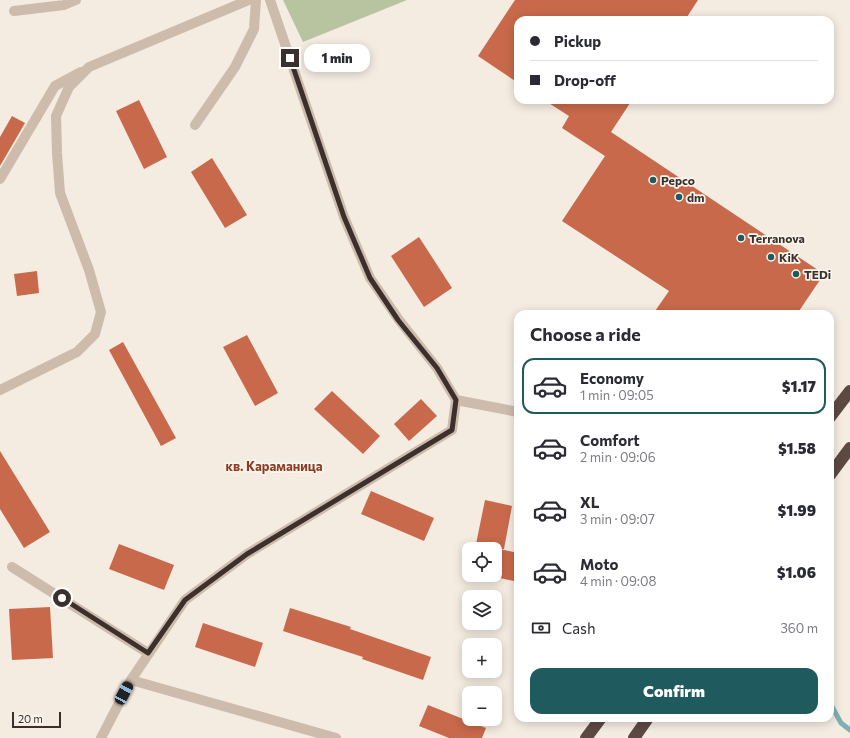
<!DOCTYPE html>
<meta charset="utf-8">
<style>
:root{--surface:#fff;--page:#f2f2f3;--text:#2b2b33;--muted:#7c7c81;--line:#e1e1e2;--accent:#1f5a5e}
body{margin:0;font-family:Commissioner,sans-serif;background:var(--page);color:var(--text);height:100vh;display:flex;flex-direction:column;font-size:15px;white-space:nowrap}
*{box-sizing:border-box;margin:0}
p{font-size:13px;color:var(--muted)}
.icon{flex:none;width:22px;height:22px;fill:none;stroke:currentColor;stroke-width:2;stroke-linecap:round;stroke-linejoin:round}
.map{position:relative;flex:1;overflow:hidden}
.details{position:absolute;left:514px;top:310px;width:320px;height:412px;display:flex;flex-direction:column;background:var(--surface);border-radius:12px;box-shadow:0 2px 10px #0003}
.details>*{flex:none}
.hud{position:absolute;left:514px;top:16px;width:320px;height:88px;border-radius:12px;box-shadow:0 2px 10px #0003;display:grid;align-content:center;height:88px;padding:0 16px;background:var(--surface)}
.buttons{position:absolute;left:462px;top:542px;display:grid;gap:8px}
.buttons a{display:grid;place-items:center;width:40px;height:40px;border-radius:8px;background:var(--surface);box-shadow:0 2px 10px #0003;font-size:20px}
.scale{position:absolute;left:12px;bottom:10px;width:49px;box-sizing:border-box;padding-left:4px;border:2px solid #3b302b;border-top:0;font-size:11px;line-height:14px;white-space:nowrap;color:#3b302b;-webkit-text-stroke:3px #fbf5ee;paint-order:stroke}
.end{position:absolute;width:18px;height:18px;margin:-9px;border:5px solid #3b302b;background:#fff;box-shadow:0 0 0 2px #fff}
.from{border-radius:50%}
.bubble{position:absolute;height:28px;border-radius:12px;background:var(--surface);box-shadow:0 2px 10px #0003;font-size:13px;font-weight:800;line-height:28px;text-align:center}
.car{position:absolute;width:12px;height:24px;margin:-12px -6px;border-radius:5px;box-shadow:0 0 3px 1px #0007;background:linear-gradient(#222 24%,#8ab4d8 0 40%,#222 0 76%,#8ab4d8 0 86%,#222 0)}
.hud b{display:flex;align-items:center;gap:14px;height:38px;font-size:15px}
.hud b+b{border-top:1px solid var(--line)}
.hud i{width:10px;height:10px;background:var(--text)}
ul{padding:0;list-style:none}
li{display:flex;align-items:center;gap:12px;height:56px;margin:0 8px 6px;padding:0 8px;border:2px solid transparent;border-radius:12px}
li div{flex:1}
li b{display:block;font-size:15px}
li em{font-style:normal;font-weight:800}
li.selected{border-color:var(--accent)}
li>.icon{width:36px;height:36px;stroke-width:1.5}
h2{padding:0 16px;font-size:18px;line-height:48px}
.pay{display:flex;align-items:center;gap:10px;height:44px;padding:0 16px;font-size:15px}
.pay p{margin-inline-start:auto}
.cta{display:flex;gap:8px;margin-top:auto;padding:8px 16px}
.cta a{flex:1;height:46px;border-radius:12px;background:var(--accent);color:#fff;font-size:16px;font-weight:800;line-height:46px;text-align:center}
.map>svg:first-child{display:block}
</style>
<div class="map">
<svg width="850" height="738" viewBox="0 0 850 738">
<rect width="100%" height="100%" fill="#f4ebe1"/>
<path fill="#b8c4a0" d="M 283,0 L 407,0 L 303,42 Z"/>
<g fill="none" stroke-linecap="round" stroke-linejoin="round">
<path stroke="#7fb0b2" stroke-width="5" d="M 830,703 L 841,723 L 850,730"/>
</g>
<g fill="#c8694b">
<path d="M 515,0 L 698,0 L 685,20 L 518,20 L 518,83 L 478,56 Z"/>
<path d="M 139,100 L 167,157 L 144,169 L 116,111 Z"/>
<path d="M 544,100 L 632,100 L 611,132 L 824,274 L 797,314 L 653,314 L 669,291 L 562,221 L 605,156 L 562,128 L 569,116 Z"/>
<path d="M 12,116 L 25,123 L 0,166 L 0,137 Z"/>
<path d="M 212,158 L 247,215 L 225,228 L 191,172 Z"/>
<path d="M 419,237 L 452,288 L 424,307 L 391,256 Z"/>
<path d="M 37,271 L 39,293 L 17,296 L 14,274 Z"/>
<path d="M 247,335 L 278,393 L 255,406 L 223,347 Z"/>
<path d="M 123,342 L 176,438 L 161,446 L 109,350 Z"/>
<path d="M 332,391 L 380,436 L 363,454 L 314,409 Z"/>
<path d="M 421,399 L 437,416 L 409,441 L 394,424 Z"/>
<path d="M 0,451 L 50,532 L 24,548 L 0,509 Z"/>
<path d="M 371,491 L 434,518 L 424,541 L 361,514 Z"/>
<path d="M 485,500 L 512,506 L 504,549 L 500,549 L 518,553 L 518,582 L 495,577 L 495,549 L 475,549 Z"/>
<path d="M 119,544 L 174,565 L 164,590 L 109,569 Z"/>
<path d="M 50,607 L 53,658 L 12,660 L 9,609 Z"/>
<path d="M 290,608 L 351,627 L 350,629 L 431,657 L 423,680 L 362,659 L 363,657 L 283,631 Z"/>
<path d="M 203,623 L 263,643 L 255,667 L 195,647 Z"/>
<path d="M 428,705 L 486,728 L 482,738 L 449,738 L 419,726 Z"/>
</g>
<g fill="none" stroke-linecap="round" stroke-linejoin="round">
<g stroke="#cdbbac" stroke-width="10">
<path d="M 14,11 L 64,5 L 76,0"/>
<path d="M 195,125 L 235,67 L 254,29 L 256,0"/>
<path d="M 0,179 L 55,86 L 81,72"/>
<path d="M 0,390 L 77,352 L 95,334 L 101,312 L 89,270 L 60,193 L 57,153 L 56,116 L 69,87 L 89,67 L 249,0"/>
<path d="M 456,400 L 518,412"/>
<path d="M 12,567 L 148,653"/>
<path d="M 131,680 L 336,738"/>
<path d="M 101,738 L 131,680 L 185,600 L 247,554 L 452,430 L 456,400 L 437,368 L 399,320 L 370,278 L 344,217 L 270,0"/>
</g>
<g stroke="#5c4a42" stroke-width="12">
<path d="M 830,417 L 850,391"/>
<path d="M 830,475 L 850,448"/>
<path d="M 586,738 L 601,718"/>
<path d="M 634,738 L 648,718"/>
</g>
</g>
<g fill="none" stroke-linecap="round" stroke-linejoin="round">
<path stroke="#3b302b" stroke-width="5" d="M 62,598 L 148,653 L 185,600 L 247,554 L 452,430 L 456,400 L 437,368 L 398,320 L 370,278 L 344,217 L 290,58"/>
</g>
<g fill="#1f5a5e" stroke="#fbf5ee" stroke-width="1.5">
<circle cx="653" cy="180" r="4"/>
<circle cx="679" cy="197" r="4"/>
<circle cx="741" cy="238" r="4"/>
<circle cx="771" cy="257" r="4"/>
<circle cx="796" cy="274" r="4"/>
</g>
<g text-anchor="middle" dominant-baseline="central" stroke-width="3.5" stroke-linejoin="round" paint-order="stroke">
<g font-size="12" font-weight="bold" fill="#3b302b" stroke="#fbf5ee" text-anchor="start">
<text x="661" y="180">Pepco</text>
<text x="687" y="197">dm</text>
<text x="749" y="238">Terranova</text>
<text x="779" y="257">KiK</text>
<text x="804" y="274">TEDi</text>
</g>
<g font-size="13" font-weight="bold" fill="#8c3b22" stroke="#fbf5ee">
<text x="274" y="466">кв. Караманица</text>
</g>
</g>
</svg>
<div class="buttons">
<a><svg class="icon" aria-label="locate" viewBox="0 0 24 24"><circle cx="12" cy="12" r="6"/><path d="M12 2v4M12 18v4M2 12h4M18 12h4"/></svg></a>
<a><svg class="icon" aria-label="layers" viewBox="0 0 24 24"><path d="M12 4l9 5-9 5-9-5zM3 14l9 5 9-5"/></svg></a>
<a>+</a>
<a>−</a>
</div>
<div class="scale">20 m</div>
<i class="end from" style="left:62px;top:598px"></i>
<i class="end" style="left:290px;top:58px"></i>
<div class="bubble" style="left:304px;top:44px;width:66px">1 min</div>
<i class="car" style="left:124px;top:693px;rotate:28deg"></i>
<div class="hud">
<b><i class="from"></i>Pickup</b>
<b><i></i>Drop-off</b>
</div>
<section class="details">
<h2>Choose a ride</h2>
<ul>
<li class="selected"><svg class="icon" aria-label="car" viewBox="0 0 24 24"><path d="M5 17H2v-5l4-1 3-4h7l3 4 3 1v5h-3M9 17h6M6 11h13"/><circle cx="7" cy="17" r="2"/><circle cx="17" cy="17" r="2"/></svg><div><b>Economy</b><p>1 min · 09:05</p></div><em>$1.17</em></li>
<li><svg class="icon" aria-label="car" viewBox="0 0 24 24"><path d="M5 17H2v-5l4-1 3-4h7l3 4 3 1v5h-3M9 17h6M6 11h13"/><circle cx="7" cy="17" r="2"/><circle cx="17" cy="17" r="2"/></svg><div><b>Comfort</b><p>2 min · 09:06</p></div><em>$1.58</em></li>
<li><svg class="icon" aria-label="car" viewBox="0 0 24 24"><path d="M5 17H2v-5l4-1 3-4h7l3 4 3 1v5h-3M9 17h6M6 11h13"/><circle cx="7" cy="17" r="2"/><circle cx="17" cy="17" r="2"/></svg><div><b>XL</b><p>3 min · 09:07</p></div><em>$1.99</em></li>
<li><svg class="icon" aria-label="car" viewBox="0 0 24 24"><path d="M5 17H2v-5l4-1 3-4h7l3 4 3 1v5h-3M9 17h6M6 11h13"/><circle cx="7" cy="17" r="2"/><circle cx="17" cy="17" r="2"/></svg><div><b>Moto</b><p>4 min · 09:08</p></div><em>$1.06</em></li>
</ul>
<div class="pay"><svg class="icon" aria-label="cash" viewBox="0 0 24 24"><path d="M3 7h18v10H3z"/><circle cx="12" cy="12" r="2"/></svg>Cash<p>360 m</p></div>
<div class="cta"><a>Confirm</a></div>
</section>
</div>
